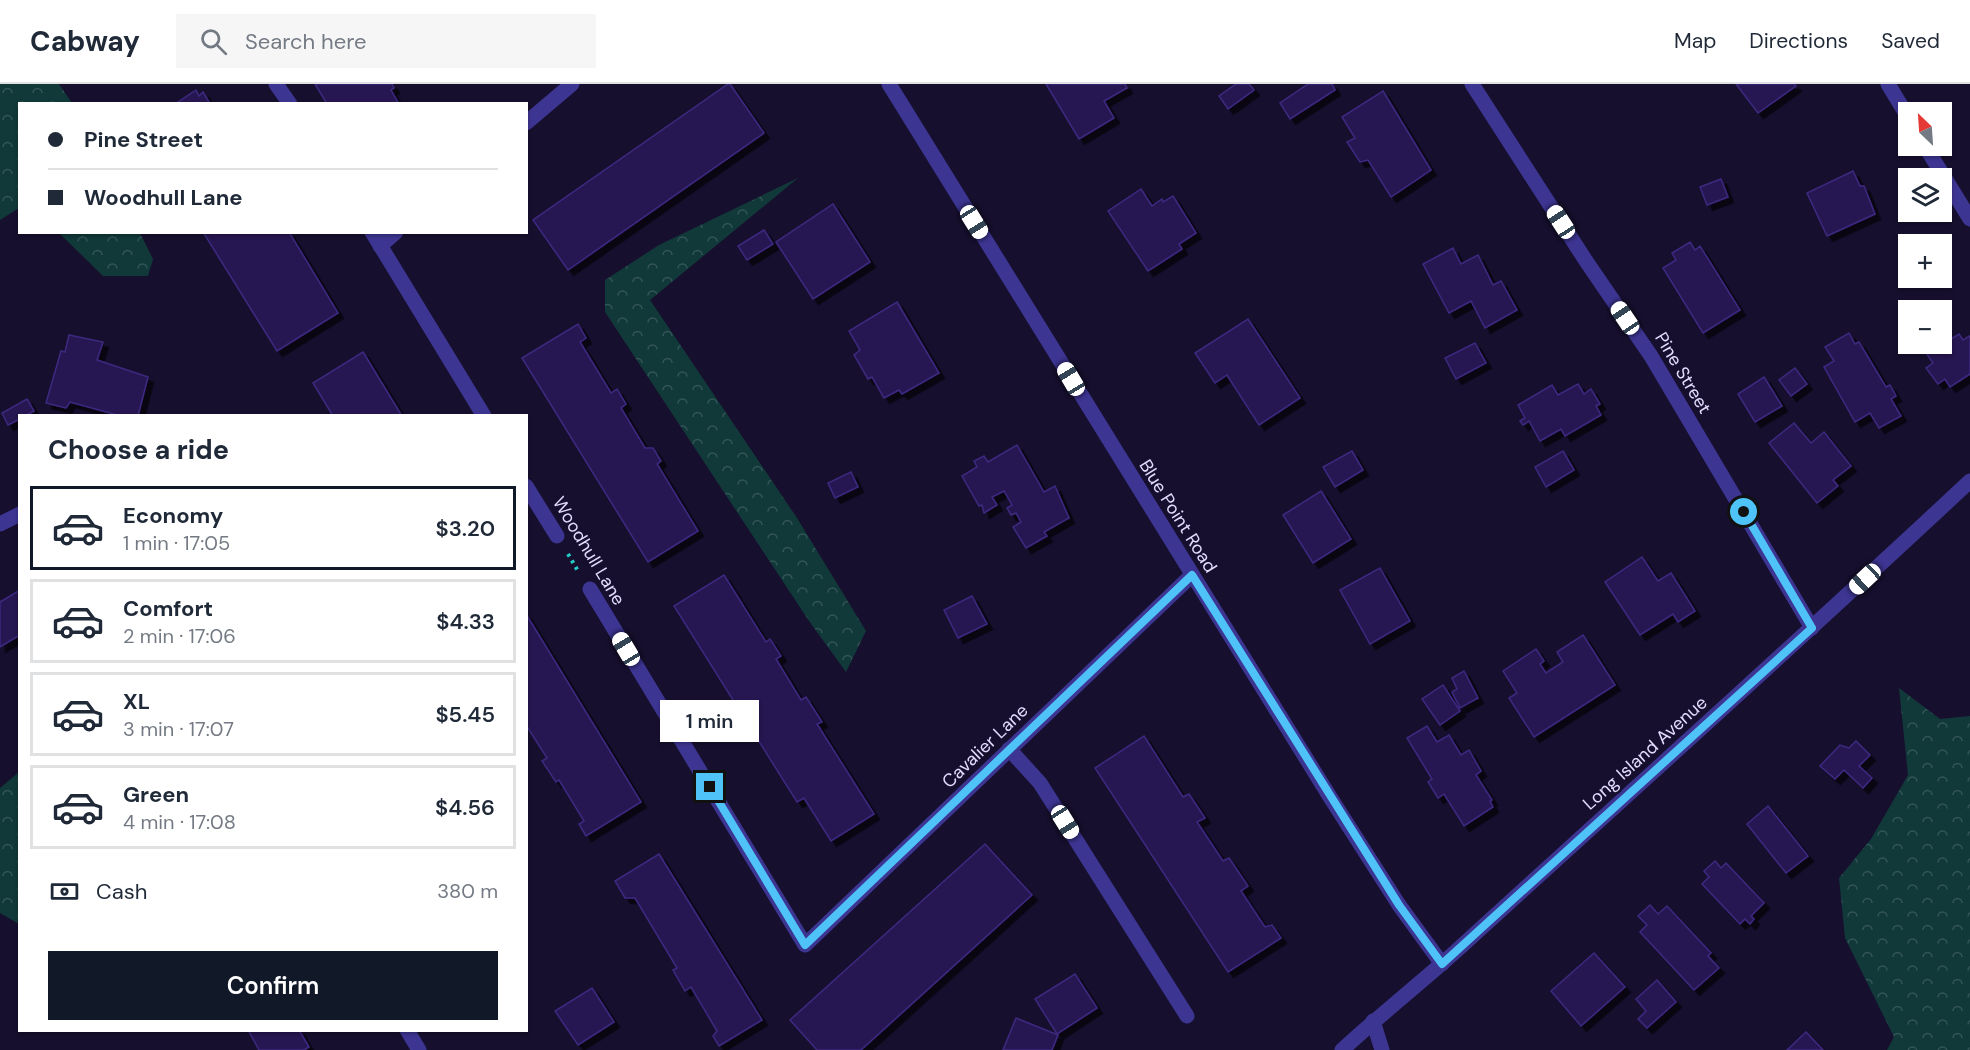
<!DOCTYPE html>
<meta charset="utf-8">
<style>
:root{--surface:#fff;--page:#f6f6f7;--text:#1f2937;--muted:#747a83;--line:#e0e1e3;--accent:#111827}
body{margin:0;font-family:"DM Sans",sans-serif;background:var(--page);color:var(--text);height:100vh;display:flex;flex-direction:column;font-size:22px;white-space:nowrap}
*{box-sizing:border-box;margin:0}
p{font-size:20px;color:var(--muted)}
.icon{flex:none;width:33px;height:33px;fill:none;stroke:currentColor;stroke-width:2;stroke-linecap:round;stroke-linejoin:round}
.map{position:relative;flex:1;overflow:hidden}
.side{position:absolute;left:18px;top:330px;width:510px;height:618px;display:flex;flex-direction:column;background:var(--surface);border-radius:0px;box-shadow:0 2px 4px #0004}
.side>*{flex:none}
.banner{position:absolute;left:18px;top:18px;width:510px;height:132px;border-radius:0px;box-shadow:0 2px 4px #0004;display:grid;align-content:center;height:132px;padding:0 30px;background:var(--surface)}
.needle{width:39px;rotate:335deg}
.controls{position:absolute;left:1898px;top:18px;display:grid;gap:12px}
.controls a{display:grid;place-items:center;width:54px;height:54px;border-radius:0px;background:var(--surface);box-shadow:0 2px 4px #0004;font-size:30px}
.end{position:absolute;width:27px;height:27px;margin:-14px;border:8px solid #4fc3f7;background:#111;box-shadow:0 0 0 3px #111}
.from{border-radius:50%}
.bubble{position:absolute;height:42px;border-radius:0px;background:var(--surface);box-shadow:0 2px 4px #0004;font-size:20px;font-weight:600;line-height:42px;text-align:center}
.car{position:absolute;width:18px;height:36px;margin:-18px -9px;border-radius:8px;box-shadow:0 0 4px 2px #0007;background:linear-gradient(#fff 24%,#345 0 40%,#fff 0 76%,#345 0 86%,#fff 0)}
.banner b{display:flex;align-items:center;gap:21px;height:57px;font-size:22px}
.banner b+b{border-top:2px solid var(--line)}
.banner i{width:15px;height:15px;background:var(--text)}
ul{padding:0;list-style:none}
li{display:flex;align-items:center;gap:18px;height:84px;margin:0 12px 9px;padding:0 18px;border:3px solid var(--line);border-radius:0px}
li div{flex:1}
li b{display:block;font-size:22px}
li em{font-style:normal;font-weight:600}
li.current{border-color:var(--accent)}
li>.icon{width:54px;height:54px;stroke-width:1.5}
h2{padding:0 30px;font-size:27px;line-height:72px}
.pay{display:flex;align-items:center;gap:15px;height:66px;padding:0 30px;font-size:22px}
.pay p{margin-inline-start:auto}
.cta{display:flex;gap:12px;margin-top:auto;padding:12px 30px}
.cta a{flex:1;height:69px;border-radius:0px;background:var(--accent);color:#fff;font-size:24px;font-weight:600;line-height:69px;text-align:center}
header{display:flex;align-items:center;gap:36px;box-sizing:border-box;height:84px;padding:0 30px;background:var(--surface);border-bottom:2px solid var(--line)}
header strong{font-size:28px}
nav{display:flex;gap:33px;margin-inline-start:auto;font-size:21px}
.search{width:420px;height:54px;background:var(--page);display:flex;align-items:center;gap:15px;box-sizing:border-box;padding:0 21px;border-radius:0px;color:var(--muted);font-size:22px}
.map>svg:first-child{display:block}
</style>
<header>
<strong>Cabway</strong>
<div class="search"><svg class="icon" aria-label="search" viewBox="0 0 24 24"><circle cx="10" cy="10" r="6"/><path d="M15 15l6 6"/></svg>Search here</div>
<nav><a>Map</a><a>Directions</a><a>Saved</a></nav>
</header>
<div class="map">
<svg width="1970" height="966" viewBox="0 0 1970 966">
<defs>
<pattern id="forest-crowns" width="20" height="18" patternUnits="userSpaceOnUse" patternTransform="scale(1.5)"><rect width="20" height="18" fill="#113939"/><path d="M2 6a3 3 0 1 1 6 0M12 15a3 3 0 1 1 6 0" fill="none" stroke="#335557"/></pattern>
<filter id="shadow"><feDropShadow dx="5.5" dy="5.5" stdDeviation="0" flood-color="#0009"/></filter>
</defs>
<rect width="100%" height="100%" fill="#160f2e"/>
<g fill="url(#forest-crowns)">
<path d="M 0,0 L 59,0 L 72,19 L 20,20 L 19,124 L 0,136 Z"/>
<path d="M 798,94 L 650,216 L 797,434 L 866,547 L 846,588 L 809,537 L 605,228 L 605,196 L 659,161 Z"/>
<path d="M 59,149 L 140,149 L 153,175 L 148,192 L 103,192 Z"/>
<path d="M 1899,604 L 1940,635 L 1970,632 L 1970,966 L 1887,966 L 1894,953 L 1845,854 L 1839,794 L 1871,755 L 1908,691 Z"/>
<path d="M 19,688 L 19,840 L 0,829 L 0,704 Z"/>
</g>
<g fill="#271951" stroke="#3d2980" stroke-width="1.5" filter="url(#shadow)">
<path d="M 315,0 L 392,0 L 394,4 L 391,6 L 399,20 L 327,20 Z"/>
<path d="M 728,0 L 730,0 L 764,49 L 568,186 L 533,136 Z"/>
<path d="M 1046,0 L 1125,0 L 1127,4 L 1104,17 L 1114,34 L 1079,55 Z"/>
<path d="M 1236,0 L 1249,0 L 1254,6 L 1228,25 L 1219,12 Z"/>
<path d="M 1308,0 L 1332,0 L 1335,6 L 1290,35 L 1280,19 Z"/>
<path d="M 1736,0 L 1794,0 L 1796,2 L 1758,29 Z"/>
<path d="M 196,6 L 199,12 L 203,8 L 209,18 L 206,20 L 175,20 Z"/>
<path d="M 1383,7 L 1431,86 L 1391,113 L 1368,76 L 1360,78 L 1347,58 L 1355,54 L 1342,33 Z"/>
<path d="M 1853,87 L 1860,102 L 1864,102 L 1875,130 L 1827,152 L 1807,109 Z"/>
<path d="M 1721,95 L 1728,113 L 1707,121 L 1700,103 Z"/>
<path d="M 1141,105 L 1152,122 L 1162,115 L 1163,118 L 1173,112 L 1196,149 L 1179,160 L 1182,165 L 1148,187 L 1108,127 Z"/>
<path d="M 833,120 L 870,178 L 813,215 L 776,158 Z"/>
<path d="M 764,146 L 773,160 L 747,176 L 738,162 Z"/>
<path d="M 203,148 L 289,148 L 338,229 L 277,267 Z"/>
<path d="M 1690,158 L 1695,166 L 1700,162 L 1740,226 L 1703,249 L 1663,184 L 1676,176 L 1672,169 Z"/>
<path d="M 1453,164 L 1461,180 L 1478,171 L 1493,201 L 1501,197 L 1517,226 L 1485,244 L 1471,217 L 1449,229 L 1423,180 Z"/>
<path d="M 897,218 L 939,289 L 902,310 L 899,306 L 884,314 L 872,293 L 868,295 L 854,271 L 860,266 L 849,247 Z"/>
<path d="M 1248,235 L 1300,314 L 1259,341 L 1227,291 L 1215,299 L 1195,269 Z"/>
<path d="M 578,240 L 586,254 L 580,258 L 611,309 L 617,305 L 626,320 L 621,324 L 645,364 L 653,364 L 661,377 L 657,380 L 698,447 L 648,478 L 522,274 Z"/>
<path d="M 1941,248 L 1948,257 L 1959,250 L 1963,256 L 1969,252 L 1970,254 L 1970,290 L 1950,303 L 1945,295 L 1938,300 L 1926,284 L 1933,279 L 1920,260 L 1941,260 Z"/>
<path d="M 1849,249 L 1855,260 L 1859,258 L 1886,303 L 1890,301 L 1896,312 L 1891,315 L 1901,332 L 1879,344 L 1870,329 L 1855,338 L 1824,283 L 1834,277 L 1825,263 Z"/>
<path d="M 69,251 L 103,258 L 97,276 L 148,293 L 138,332 L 121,332 L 70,318 L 66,324 L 46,319 L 61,267 L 65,268 Z"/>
<path d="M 1475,259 L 1486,279 L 1456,295 L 1445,274 Z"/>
<path d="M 363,268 L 402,332 L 333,332 L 313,299 Z"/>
<path d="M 1795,284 L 1807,300 L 1791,312 L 1779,296 Z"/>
<path d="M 1764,293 L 1782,322 L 1755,338 L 1738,310 Z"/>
<path d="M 1578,300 L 1584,310 L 1591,305 L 1600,320 L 1596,322 L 1601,331 L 1565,352 L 1561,345 L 1540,357 L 1529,337 L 1523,341 L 1520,337 L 1525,334 L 1518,321 L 1552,301 L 1558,311 Z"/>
<path d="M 27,315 L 34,327 L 25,332 L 20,332 L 20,335 L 8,341 L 2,329 Z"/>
<path d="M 1794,339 L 1811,359 L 1824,348 L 1851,382 L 1833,396 L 1838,402 L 1817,419 L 1769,359 Z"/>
<path d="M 1017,361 L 1044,408 L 1055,402 L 1069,434 L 1044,448 L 1047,452 L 1026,464 L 1013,443 L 1021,438 L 1016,429 L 1011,431 L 1007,424 L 1012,421 L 1004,407 L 992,413 L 997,421 L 984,429 L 982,421 L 979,422 L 962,392 L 977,383 L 974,377 L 984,372 L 988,378 Z"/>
<path d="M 1352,367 L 1363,386 L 1335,403 L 1323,383 Z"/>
<path d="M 1563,367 L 1574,386 L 1546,403 L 1535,383 Z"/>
<path d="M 851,388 L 858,403 L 835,414 L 828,399 Z"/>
<path d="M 1321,407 L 1351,455 L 1313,479 L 1283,431 Z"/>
<path d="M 1642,473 L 1658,497 L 1671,489 L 1695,527 L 1678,538 L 1673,530 L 1640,551 L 1605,498 Z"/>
<path d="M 1380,484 L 1410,537 L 1370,560 L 1340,506 Z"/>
<path d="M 724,491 L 766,558 L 770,555 L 781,572 L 776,575 L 801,616 L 806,613 L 822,638 L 817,640 L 874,730 L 831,757 L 804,714 L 797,718 L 674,522 Z"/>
<path d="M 20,506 L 20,551 L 0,563 L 0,518 Z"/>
<path d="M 972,512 L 987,540 L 958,554 L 944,526 Z"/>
<path d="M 526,530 L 641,718 L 586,752 L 579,740 L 584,737 L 559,696 L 556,698 L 542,677 L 547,674 L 526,641 Z"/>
<path d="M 1583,551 L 1615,601 L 1534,653 L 1509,614 L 1517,609 L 1503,587 L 1536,565 L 1544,577 L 1540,580 L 1546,589 L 1563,578 L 1557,568 Z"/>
<path d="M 1464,587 L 1478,614 L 1460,624 L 1452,608 L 1457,605 L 1452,594 Z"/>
<path d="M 1443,601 L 1460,627 L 1440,641 L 1422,615 Z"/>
<path d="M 1427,642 L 1437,658 L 1449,651 L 1461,671 L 1469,666 L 1481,687 L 1476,691 L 1492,716 L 1490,717 L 1493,723 L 1464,742 L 1444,710 L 1438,714 L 1428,698 L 1432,695 L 1407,654 Z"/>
<path d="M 1144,652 L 1183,713 L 1189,710 L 1205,734 L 1197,738 L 1223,777 L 1229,774 L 1248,802 L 1241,807 L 1265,843 L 1272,841 L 1281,854 L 1228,888 L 1095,684 Z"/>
<path d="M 1856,657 L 1870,671 L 1859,682 L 1872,694 L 1863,704 L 1844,686 L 1835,695 L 1820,682 L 1840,661 L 1849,664 Z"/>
<path d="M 1768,722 L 1808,772 L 1786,789 L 1747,740 Z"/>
<path d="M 985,760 L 1032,811 L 861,966 L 817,966 L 790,936 Z"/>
<path d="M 659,770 L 762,936 L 719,962 L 713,952 L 717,947 L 691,903 L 685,907 L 673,886 L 677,884 L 635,814 L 625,814 L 615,797 Z"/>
<path d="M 1715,777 L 1721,784 L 1726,779 L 1764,819 L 1751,832 L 1754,835 L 1750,840 L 1745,835 L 1740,840 L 1702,800 L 1709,793 L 1704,787 Z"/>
<path d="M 1650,821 L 1658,830 L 1667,822 L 1711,869 L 1708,872 L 1719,884 L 1694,906 L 1640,848 L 1647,841 L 1638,832 Z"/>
<path d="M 1594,869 L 1625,903 L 1581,942 L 1551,907 Z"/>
<path d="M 1075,890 L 1097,924 L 1057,950 L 1035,915 Z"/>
<path d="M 1657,896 L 1676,918 L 1647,944 L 1638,935 L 1646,927 L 1636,915 Z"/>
<path d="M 592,904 L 614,938 L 578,961 L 555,927 Z"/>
<path d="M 1016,934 L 1058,951 L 1052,966 L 1003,966 Z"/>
<path d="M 248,946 L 299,946 L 309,963 L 304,966 L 259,966 Z"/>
<path d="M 1806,948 L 1823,966 L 1787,966 Z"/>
</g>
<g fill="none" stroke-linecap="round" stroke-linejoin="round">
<path stroke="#24ccc8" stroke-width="4" stroke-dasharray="3 4.5" stroke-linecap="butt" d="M 568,470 L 578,487"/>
<path stroke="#3d3592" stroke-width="15" d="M 1009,665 L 1040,699 L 1187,932"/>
<g stroke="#3d3592" stroke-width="15">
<path d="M 276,0 L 290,20"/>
<path d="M 1472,0 L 1586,177 L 1651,272 L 1812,544"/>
<path d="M 1888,0 L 1908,33"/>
<path d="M 526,39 L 572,0"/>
<path d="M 1925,62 L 1970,135"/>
<path d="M 372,148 L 484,332"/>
<path d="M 380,162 L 396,148"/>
<path d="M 526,402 L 557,452"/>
<path d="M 0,440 L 20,430"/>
<path d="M 590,505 L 805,861 L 1192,491"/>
<path d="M 407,946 L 419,966"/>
</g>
<g stroke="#3d3592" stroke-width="15">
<path d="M 889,0 L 1330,713 L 1399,821 L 1442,880"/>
<path d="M 1373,937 L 1382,966"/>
<path d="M 1342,966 C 1379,932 1418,901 1455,868 C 1627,711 1800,556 1970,397"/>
</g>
</g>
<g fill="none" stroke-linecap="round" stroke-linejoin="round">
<path stroke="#4fc3f7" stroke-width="8" d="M 710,703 L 805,861 L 1192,491 L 1399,821 L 1442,880 L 1812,544 L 1744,428"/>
</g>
<g text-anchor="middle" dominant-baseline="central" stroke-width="5" stroke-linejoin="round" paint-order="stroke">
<g font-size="18" fill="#e2dcff" stroke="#160f2e">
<text transform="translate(1683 289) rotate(59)">Pine Street</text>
<text transform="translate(1178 432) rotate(58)">Blue Point Road</text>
<text transform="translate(589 467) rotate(59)">Woodhull Lane</text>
<text transform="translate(985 662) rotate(-44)">Cavalier Lane</text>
<text transform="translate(1645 669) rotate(-42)">Long Island Avenue</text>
</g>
</g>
</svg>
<div class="controls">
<a><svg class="needle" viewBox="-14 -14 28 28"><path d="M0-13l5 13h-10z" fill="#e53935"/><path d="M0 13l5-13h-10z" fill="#747a83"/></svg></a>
<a><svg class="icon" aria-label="layers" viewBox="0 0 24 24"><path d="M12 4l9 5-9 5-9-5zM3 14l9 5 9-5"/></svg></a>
<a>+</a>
<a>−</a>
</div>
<i class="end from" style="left:1744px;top:428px"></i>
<i class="end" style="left:710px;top:703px"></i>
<div class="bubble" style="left:660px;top:616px;width:99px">1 min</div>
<i class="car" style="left:974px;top:138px;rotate:148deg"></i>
<i class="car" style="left:1561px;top:138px;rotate:327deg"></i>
<i class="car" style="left:1625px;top:234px;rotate:326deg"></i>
<i class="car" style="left:1071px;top:295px;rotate:329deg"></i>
<i class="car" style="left:1865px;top:495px;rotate:227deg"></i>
<i class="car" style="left:626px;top:565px;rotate:329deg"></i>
<i class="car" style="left:1065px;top:738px;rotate:148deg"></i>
<div class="banner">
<b><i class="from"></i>Pine Street</b>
<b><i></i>Woodhull Lane</b>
</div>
<section class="side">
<h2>Choose a ride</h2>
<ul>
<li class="current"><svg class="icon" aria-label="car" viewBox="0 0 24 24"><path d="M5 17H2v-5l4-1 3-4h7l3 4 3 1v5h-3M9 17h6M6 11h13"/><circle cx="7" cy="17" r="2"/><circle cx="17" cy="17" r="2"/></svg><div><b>Economy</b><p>1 min · 17:05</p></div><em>$3.20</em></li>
<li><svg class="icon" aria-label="car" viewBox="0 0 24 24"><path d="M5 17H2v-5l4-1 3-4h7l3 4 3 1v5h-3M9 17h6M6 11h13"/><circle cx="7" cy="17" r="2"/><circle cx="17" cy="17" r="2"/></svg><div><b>Comfort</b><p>2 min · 17:06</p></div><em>$4.33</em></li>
<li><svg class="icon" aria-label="car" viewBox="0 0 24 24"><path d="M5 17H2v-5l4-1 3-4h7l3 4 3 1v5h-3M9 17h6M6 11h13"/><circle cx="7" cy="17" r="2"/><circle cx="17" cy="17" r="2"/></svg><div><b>XL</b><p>3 min · 17:07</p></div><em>$5.45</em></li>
<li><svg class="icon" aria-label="car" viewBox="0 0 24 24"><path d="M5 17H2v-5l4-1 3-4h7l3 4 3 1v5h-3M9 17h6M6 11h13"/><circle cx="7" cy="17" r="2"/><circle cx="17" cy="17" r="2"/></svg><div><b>Green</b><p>4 min · 17:08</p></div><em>$4.56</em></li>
</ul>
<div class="pay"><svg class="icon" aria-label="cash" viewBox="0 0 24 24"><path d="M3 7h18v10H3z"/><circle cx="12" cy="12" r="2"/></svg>Cash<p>380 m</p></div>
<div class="cta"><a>Confirm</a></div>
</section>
</div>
